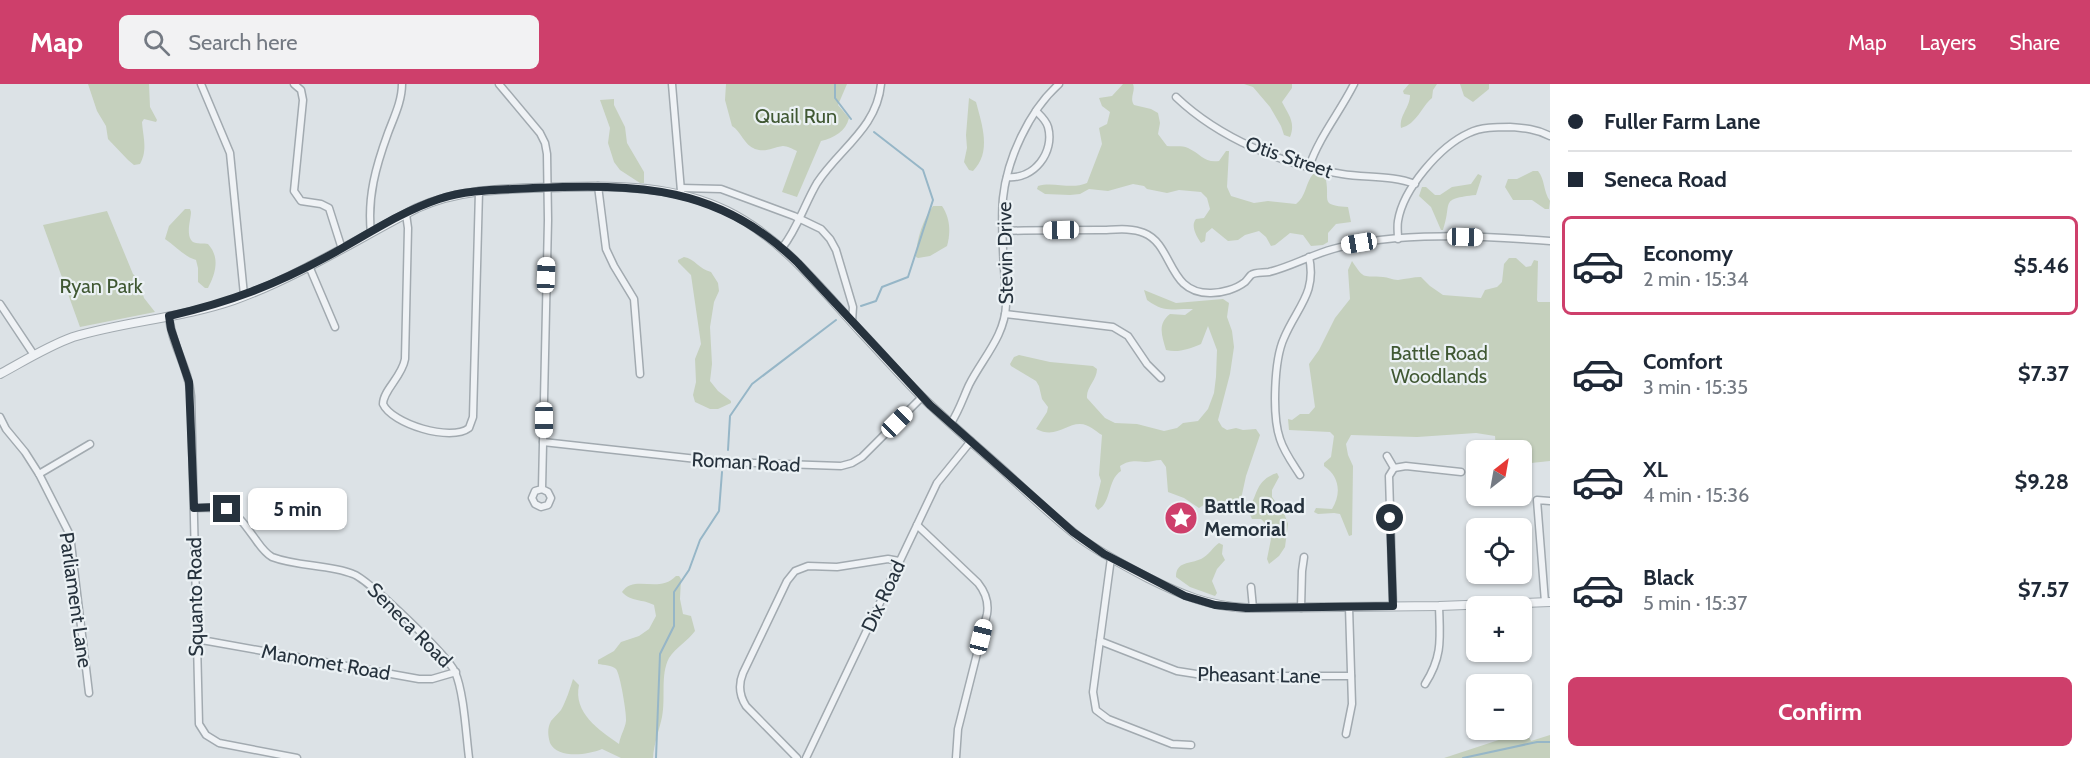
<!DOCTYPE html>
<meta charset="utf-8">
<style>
:root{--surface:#fff;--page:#f2f2f3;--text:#1f2937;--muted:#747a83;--line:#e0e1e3;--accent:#ce3f6b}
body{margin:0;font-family:Cabin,sans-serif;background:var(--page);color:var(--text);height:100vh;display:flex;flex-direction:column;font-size:22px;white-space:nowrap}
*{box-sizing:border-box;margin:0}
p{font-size:20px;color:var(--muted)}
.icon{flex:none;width:33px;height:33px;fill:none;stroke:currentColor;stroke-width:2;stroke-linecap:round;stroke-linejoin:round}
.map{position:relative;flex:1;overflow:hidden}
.details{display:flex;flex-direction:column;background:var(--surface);width:540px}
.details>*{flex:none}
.banner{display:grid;align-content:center;height:132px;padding:0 18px;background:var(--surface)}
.needle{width:39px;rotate:31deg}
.buttons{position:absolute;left:1466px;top:356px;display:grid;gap:12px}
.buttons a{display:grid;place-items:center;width:66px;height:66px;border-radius:9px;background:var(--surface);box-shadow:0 2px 4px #0004;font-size:30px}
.end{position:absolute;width:27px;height:27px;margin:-14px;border:8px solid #26323d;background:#fff;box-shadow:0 0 0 3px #fff}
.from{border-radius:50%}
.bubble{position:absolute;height:42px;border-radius:9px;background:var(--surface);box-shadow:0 2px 4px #0004;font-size:20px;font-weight:800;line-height:42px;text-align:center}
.car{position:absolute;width:18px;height:36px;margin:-18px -9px;border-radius:8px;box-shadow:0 0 4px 2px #0007;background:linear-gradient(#fff 24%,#345 0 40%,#fff 0 76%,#345 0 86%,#fff 0)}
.banner b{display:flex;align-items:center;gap:21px;height:57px;font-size:22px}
.banner b+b{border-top:2px solid var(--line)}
.banner i{width:15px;height:15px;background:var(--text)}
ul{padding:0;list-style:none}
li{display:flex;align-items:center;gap:18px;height:99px;margin:0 12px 9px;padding:0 6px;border:3px solid transparent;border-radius:9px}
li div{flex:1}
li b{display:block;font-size:22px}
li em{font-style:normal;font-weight:800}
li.on{border-color:var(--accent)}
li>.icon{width:54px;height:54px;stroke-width:1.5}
.button{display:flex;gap:12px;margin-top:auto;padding:12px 18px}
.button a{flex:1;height:69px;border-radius:9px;background:var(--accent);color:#fff;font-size:24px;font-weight:800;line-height:69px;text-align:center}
header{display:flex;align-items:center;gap:36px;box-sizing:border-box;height:84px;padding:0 30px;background:var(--accent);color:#fff}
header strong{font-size:28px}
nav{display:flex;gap:33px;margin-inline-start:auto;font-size:21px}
.search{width:420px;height:54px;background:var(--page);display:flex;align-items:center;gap:15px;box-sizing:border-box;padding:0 21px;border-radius:9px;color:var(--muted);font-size:22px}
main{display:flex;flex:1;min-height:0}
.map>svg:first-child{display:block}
</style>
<header>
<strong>Map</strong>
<div class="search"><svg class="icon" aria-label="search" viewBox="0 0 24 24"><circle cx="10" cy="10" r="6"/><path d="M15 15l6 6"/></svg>Search here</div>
<nav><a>Map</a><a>Layers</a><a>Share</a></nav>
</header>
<main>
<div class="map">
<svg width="1550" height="674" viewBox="0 0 1550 674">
<rect width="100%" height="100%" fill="#dce2e6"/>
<g fill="#c5d0bd">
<path d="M 88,0 L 149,0 L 150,23 L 157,36 L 156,38 L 144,35 L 142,38 C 143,53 148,66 140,80 L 134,81 L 128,76 L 108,55 L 106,42 L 97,27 Z"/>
<path d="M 726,0 L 847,0 L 838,21 L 849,34 C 846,47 834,54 821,57 L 797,113 L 782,108 L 797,67 C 793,65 787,62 783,62 C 773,63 766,69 755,65 C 744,61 741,47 732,42 L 725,16 Z"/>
<path d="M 1123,0 L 1133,0 C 1136,7 1129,14 1134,21 L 1151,25 L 1158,29 L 1160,39 L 1158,50 L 1167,62 C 1175,63 1181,61 1188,64 C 1201,70 1204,79 1219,77 L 1226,67 L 1229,67 L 1227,103 L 1231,112 L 1254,119 L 1268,117 L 1296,120 C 1306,113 1305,100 1313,90 L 1318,90 L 1326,96 C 1330,117 1319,121 1348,123 L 1351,138 L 1336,140 L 1328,149 L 1328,158 L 1323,161 L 1311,162 L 1303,151 L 1290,149 L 1275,161 L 1271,162 L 1266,153 L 1259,147 L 1245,151 L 1238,156 L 1228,157 L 1212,144 L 1206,149 L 1205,157 L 1201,159 C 1197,153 1190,142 1196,135 L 1204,134 L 1210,125 L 1207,114 L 1201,108 L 1179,106 L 1167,109 L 1147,105 L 1144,102 L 1133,100 L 1108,107 L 1089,105 L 1080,110 L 1070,111 L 1045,110 L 1037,105 L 1038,102 C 1053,97 1071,106 1087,99 L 1102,60 L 1099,44 L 1107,40 L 1110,28 L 1102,22 L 1099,14 L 1112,12 Z"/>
<path d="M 1244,0 L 1292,0 L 1292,4 L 1282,18 C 1288,30 1296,38 1290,53 L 1284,51 L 1281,42 L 1270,23 L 1253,3 Z"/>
<path d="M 1409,0 L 1437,0 L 1433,6 L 1432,14 C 1421,23 1417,40 1401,44 C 1399,31 1410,24 1410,11 L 1404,10 L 1403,7 Z"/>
<path d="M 1460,0 L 1489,0 L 1489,5 L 1473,18 L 1464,12 Z"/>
<path d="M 969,14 L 976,18 C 982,41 992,68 973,87 L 969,86 L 964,78 L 967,64 L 966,51 Z"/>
<path d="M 614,15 L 614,21 L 625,43 L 627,59 L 644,88 L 644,99 L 640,99 L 620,86 L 614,78 L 608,59 L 610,44 L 600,16 Z"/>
<path d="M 1533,87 L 1538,87 C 1545,95 1543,107 1550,117 L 1549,125 L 1545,125 L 1532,116 L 1513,116 L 1505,103 L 1508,95 L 1517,95 Z"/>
<path d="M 1478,90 L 1482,92 L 1476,111 C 1438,115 1453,118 1443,146 L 1441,146 L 1431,123 L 1419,112 L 1422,103 L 1426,103 L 1435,111 L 1440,111 L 1452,103 L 1471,100 Z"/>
<path d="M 933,122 L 942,122 C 950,134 951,148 947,162 L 930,172 L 918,174 L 916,173 C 916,157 923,135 933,122 Z"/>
<path d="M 185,125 L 190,125 L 191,128 C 191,135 185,152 193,158 C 196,160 204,159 208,160 C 220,173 216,189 208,204 L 205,204 L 198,198 L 198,184 L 196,176 C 183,172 176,162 165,155 L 169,142 Z"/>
<path d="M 107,127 L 133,190 L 138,195 L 144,214 L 155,228 L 80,243 L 43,141 Z"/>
<path d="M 684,173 C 695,175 699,185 711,188 L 718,199 L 719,207 L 714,218 L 710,243 L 712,280 L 710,297 L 718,307 L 731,317 L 731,319 L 718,325 L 710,325 L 695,318 L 693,311 L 696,298 L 695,275 L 701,260 L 691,191 L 678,178 L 678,176 Z"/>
<path d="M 1509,174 L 1516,174 L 1526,183 L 1531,182 L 1534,176 L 1538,177 L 1537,216 L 1538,218 L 1550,218 L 1550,377 L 1521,380 L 1521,366 L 1496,366 L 1495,352 L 1476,349 L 1417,353 L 1351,351 L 1346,360 L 1348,371 L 1353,382 L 1352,451 L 1349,452 L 1340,430 L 1334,429 L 1318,430 L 1314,428 L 1316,424 L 1332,425 C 1342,409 1339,392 1324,382 L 1324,379 L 1331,373 L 1334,352 L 1330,348 L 1289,346 L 1288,335 L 1292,336 L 1300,330 L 1309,330 L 1315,323 L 1309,280 L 1319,266 L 1335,234 L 1350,215 L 1348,186 L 1352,177 C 1365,197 1363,191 1383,193 C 1388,193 1392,196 1398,196 C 1406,195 1413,193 1421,193 L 1430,202 L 1443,211 L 1481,214 L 1485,206 L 1497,203 L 1502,198 L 1504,180 Z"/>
<path d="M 1144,206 L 1176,219 L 1223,215 L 1229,219 L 1227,233 L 1232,247 L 1234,263 L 1230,290 L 1218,336 L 1222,343 L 1227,346 L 1236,344 L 1243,346 L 1256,345 L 1260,351 L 1246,392 L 1241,415 L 1236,423 L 1230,423 L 1208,418 L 1199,424 L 1184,414 L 1168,408 L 1166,383 L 1161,376 C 1155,376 1151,378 1145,378 C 1136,377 1129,376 1120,382 L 1121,387 C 1107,396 1112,418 1098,426 L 1095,422 L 1101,397 L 1099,391 L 1102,351 C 1095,347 1089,340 1080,340 C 1065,340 1056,355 1036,345 L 1047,328 L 1048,323 L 1042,315 L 1039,302 L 1036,297 L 1011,282 L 1010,280 L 1014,273 L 1019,271 L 1050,278 L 1093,282 L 1097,285 C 1097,296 1086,303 1087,314 L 1105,334 L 1115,339 L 1137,340 L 1164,347 L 1177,344 L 1183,339 L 1198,337 L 1208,325 L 1214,309 L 1216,293 L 1217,266 L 1208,242 L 1201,260 C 1189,265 1178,269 1166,266 C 1162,252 1157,240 1170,230 L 1185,231 L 1193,225 C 1172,224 1166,230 1147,216 Z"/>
<path d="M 1277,389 L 1279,393 L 1272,406 L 1272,413 L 1284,429 L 1288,440 L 1285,463 L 1279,472 L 1269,480 L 1267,475 L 1271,455 L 1265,439 L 1261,435 L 1252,435 L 1248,426 C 1258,411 1255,396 1277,389 Z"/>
<path d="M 1219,459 L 1223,461 L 1222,470 L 1225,476 L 1217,485 L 1212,497 L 1217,509 L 1215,512 L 1190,503 L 1176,493 C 1176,477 1190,480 1201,475 C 1208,472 1213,463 1219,459 Z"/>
<path d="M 676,492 L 679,492 L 681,495 L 680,515 L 683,530 L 691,532 L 695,547 C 688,557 675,564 669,574 C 660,591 666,614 662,633 C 659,647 654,659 653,674 L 621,674 L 602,665 C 585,672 557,674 550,659 C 548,652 547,644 551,637 C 554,633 558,630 561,626 C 566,617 570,605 573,595 L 579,601 C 573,629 599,646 619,660 C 620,652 625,645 626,637 C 627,631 620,589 616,585 C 612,581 604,581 598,580 L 598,576 L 614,567 L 621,558 L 639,552 L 649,545 L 656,532 L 654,521 C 643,515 631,518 622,508 C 634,490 659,510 676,492 Z"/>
<path d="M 1526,647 L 1531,657 L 1550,651 L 1550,674 L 1444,674 Z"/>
</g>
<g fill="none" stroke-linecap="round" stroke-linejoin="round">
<g stroke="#96b6c7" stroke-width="2">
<path d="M 835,0 L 835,14 L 851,35"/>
<path d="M 861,222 L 876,217 L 882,203 L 908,193 L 933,116 L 923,86 L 874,48"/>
<path d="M 728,366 L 730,332 L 752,300 L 836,236"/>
<path d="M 656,674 L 660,570 L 674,542 L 674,508 L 689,486 L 700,456 L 719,427 L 722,388"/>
<path d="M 1463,674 L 1537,658 L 1550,658"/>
</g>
<defs>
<g id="minor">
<path d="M 201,0 L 230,69 L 244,211"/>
<path d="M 294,0 L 301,6 L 303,16 L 294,107 L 301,117 L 321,120 L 329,124 L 342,165"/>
<path d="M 499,0 L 540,49 L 545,59 L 547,70 L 548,136 L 542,405 L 535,407 L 532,414 L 535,420 L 541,423 L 548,421 L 551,414 L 548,408 L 542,405"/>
<path d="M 672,0 L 681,107"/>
<path d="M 1176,13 C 1219,54 1283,81 1342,90 C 1365,94 1392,91 1415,100"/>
<path d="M 1309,83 C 1319,53 1340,28 1354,0"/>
<path d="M 1007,93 C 1034,96 1055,68 1048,43 C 1046,36 1041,32 1036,27"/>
<path d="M 598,102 L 606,165 L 614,182 L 634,215 L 640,290"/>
<path d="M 681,104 L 721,105 L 794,132 L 821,145 L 830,155 L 836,166 L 853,223 L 852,238"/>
<path d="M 406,130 L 408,144 L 405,275 C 402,293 383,306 383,320 C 392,340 451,358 469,344 L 473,333 L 479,107"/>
<path d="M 1003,147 C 1035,146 1067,146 1099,146 C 1113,146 1130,143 1144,149 C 1174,161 1167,210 1211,209 C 1222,209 1236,205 1245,198 C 1247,196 1249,193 1251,191 C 1255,188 1263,189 1269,188 C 1290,183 1311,171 1333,165 C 1394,147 1486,152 1550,157"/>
<path d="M 371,149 C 367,113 376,82 388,49 C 394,33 402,17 402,0"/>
<path d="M 1398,155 C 1398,149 1397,143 1398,137 C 1403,105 1440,62 1469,49 C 1481,43 1497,43 1510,43 C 1524,44 1537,45 1550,52"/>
<path d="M 782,164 C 798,144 804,121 817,99 C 839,65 877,44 881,0"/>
<path d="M 309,182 L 335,243"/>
<path d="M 0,220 L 34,271"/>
<path d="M 1005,230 L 1113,243 L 1128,252 L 1147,280 L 1161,294"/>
<path d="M 169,232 C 171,260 189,284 191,312 L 199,640 L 206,651 L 219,659 L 297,674"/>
<path d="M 0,333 L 6,345 L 25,368 L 39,390 L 70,451 L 89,609"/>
<path d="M 951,339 C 959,327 963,314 969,301 C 982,275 1005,252 1006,221 C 1005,186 1000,149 1003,114 C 1007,75 1029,27 1059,0"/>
<path d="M 543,358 L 724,378 L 841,382 L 852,379 L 862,373 L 922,313"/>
<path d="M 1387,372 L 1394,384 L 1389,392 L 1393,522"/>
<path d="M 1394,384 L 1406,382 L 1461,388"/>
<path d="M 39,390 L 90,360"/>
<path d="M 1300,391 C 1293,380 1284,368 1280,355 C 1272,332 1274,276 1284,254 C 1297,223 1317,209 1309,173"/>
<path d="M 194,424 C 233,422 234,426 256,456 C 261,463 265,469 272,473 C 298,483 328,480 353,490 C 368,495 449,573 455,588 C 464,608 466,651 469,674"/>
<path d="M 917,441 L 978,499 C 986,509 989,518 987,530 L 958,645 L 956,674"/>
<path d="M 1111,474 L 1093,608 L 1096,626 L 1108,635 L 1172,660 L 1191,661"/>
<path d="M 1251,503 L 1253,524"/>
<path d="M 1545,518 L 1537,416 L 1550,417"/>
<path d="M 1301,524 L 1302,487 L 1304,473"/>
<path d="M 196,555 L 419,595 L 432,595 L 456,588"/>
<path d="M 1100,557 L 1177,587 L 1209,592 L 1351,592"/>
<path d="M 1425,600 C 1443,572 1440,554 1439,522"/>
<path d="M 1346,650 L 1352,620 L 1349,523"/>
<path d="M 797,674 L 746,622 C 739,611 738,601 743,589 L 787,497 L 795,487 L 808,482 L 837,483 L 888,475 L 899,477"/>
<path d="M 806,674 L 937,399 L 971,357"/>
</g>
<path id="tertiary" d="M 0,290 C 24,277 48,262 73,253 C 126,237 182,234 234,216 C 298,193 357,155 417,124 C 463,103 513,105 563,103 C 618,101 676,102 727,127 C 782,154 820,204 861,248 C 882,270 901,292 922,313 C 948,338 976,362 1003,386 C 1028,409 1053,433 1080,454 C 1102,470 1125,482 1148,494 C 1182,511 1208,522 1246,524 L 1439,522 L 1550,518"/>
</defs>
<use href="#minor" stroke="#a2aab0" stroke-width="9"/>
<use href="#tertiary" stroke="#a2aab0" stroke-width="10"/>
<use href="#minor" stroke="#eff2f5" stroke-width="6"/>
<use href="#tertiary" stroke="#eff2f5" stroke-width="8"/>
</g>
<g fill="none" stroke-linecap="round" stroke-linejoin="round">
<path stroke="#26323d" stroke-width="8" d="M 227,425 L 217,423 L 194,424 L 189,298 L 171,245 L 169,232 C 230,218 275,201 330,171 C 365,152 400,128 439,115 C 468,105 502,106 533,104 C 638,100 719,101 798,179 L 930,321 L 1073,448 L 1104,470 L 1185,512 L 1215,521 L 1246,524 L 1393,522 L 1390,434"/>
</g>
<defs>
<symbol id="sight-disc" viewBox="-11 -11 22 22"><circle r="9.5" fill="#ce3f6b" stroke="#ebf1f4"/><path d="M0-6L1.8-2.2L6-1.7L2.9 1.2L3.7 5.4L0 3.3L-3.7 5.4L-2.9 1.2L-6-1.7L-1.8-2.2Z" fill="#fff"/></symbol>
</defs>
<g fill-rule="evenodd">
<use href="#sight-disc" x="1162" y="415" width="38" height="38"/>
</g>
<g text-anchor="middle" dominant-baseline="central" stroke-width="4.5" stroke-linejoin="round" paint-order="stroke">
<g font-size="20" fill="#405833" stroke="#ebf1f4">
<text x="796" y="32">Quail Run</text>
<text x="101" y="202">Ryan Park</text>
<text x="1439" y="269">Battle Road<tspan x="1439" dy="23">Woodlands</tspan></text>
</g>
<g font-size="20" fill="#26323d" stroke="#ebf1f4">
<text transform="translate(1289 73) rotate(19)">Otis Street</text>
<text transform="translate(1005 169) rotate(-91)">Stevin Drive</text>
<text transform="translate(746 378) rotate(3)">Roman Road</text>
<text transform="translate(883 512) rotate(-65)">Dix Road</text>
<text transform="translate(195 513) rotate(-91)">Squanto Road</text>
<text transform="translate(76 516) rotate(82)">Parliament Lane</text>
<text transform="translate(410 541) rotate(45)">Seneca Road</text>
<text transform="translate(326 578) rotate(10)">Manomet Road</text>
<text transform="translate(1259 591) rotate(1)">Pheasant Lane</text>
</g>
<g font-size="20" font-weight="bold" fill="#26323d" stroke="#ebf1f4" text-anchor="start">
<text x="1204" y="422">Battle Road<tspan x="1204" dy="23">Memorial</tspan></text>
</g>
</g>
</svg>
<div class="buttons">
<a><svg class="needle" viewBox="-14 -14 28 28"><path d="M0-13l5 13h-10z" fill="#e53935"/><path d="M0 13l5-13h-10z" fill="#747a83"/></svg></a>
<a><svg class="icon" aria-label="locate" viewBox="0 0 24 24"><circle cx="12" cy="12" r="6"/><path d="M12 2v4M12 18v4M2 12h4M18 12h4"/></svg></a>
<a>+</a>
<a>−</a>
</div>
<i class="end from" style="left:1390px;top:434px"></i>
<i class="end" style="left:227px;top:425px"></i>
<div class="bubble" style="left:248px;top:404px;width:99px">5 min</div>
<i class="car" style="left:1061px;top:146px;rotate:269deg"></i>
<i class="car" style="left:1465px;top:153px;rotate:91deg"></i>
<i class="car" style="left:1359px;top:159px;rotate:261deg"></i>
<i class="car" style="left:546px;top:191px;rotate:2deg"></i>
<i class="car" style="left:544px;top:336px;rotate:180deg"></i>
<i class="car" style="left:897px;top:338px;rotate:45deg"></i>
<i class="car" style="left:981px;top:553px;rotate:14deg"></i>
</div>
<section class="details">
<div class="banner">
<b><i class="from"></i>Fuller Farm Lane</b>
<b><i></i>Seneca Road</b>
</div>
<ul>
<li class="on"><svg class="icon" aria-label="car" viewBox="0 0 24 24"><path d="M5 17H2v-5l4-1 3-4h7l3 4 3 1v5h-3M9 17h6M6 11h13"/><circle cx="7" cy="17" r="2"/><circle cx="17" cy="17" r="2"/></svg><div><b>Economy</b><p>2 min · 15:34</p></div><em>$5.46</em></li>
<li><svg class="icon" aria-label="car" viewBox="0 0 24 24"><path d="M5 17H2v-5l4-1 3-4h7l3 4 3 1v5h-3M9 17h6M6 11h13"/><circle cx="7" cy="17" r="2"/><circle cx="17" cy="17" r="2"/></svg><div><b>Comfort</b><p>3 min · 15:35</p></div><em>$7.37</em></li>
<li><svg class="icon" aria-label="car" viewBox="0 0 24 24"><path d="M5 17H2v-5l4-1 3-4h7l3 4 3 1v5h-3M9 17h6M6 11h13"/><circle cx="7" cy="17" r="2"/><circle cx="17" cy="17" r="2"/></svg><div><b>XL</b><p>4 min · 15:36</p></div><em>$9.28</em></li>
<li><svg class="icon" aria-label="car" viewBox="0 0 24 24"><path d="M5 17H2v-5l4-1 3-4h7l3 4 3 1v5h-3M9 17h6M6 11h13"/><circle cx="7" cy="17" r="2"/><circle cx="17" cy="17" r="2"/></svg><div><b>Black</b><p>5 min · 15:37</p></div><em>$7.57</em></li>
</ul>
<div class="button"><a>Confirm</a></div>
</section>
</main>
